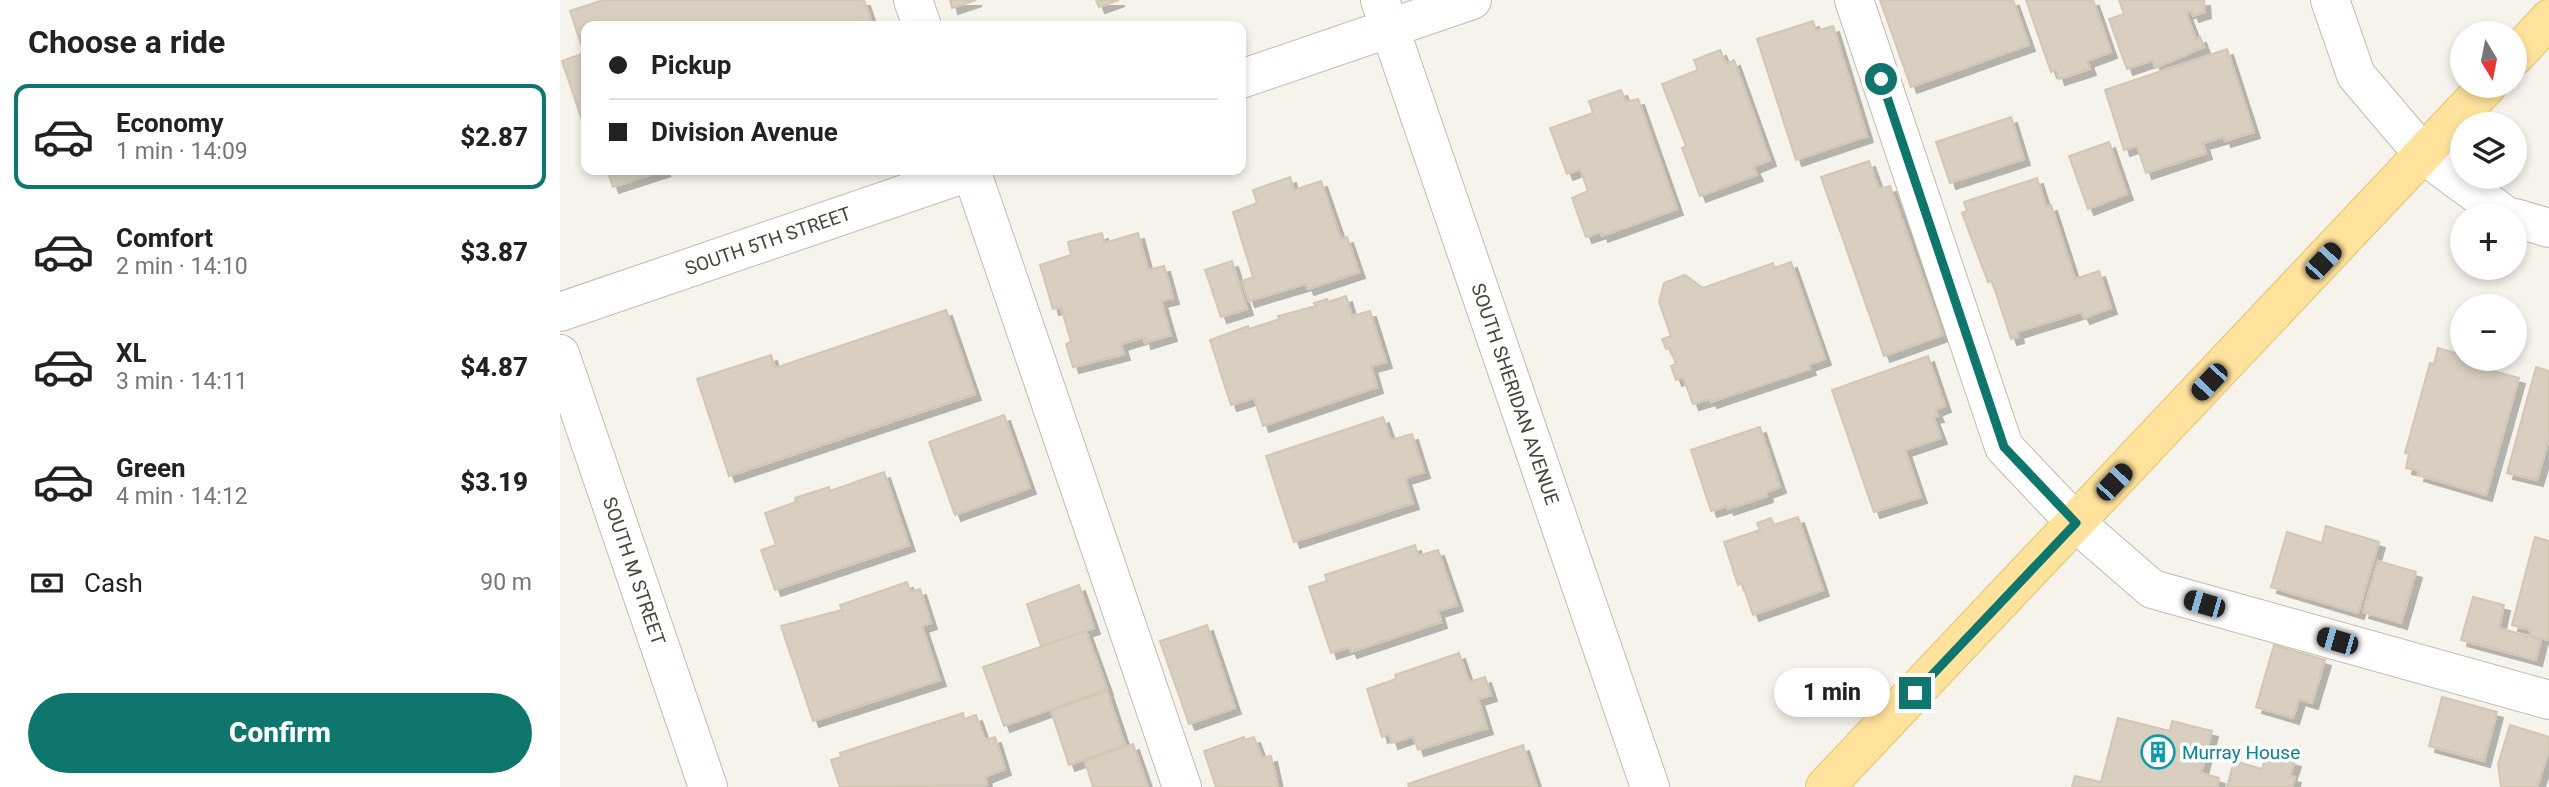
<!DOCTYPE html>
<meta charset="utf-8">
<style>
:root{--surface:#fff;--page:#f6f6f6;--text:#222;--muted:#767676;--line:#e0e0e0;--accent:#0f766e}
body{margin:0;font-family:Roboto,sans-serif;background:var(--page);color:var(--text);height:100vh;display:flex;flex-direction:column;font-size:26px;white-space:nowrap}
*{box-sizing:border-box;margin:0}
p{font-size:23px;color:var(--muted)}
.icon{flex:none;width:38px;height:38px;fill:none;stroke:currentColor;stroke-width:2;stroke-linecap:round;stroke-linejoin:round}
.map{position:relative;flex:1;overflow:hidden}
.panel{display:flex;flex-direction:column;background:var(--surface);width:560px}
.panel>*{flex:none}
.hud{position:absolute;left:21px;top:21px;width:665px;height:154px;border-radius:14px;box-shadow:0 4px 10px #0003;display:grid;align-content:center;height:154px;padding:0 28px;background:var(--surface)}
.needle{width:46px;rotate:170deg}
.controls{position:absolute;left:1890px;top:21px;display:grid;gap:14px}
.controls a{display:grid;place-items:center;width:77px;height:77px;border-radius:50%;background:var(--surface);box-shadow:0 4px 10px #0003;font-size:35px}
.end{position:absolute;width:32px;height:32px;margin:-16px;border:9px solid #0f766e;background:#fff;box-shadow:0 0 0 4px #fff}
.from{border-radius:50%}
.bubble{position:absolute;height:49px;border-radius:24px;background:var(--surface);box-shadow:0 4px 10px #0003;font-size:23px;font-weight:800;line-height:49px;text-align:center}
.car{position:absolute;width:21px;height:42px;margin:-21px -10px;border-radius:9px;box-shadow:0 0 5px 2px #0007;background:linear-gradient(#222 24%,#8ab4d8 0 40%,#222 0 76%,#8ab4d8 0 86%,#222 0)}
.hud b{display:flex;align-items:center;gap:24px;height:66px;font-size:26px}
.hud b+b{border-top:2px solid var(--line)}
.hud i{width:18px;height:18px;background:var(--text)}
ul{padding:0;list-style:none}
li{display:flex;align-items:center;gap:21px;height:105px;margin:0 14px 10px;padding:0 14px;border:4px solid transparent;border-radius:14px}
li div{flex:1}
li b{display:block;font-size:26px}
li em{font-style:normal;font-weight:800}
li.active{border-color:var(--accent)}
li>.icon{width:63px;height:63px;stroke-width:1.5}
h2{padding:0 28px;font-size:32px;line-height:84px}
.pay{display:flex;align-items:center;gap:18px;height:77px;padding:0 28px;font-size:26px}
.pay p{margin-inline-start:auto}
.action{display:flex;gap:14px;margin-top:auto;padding:14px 28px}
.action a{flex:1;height:80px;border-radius:42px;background:var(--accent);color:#fff;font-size:28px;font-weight:800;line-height:80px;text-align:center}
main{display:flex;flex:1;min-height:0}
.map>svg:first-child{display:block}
</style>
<main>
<section class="panel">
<h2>Choose a ride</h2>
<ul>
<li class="active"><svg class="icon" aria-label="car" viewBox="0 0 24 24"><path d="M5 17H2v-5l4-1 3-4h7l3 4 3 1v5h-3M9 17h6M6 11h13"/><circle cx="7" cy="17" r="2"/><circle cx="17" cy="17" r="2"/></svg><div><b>Economy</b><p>1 min · 14:09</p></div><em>$2.87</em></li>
<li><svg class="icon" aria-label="car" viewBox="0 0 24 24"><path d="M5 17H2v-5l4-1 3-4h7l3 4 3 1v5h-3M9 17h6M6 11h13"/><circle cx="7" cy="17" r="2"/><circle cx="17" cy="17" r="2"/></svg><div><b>Comfort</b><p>2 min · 14:10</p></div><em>$3.87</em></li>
<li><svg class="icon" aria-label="car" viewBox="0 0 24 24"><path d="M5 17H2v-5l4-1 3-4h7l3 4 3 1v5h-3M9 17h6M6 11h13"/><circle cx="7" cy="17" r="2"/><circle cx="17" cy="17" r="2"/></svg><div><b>XL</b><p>3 min · 14:11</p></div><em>$4.87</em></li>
<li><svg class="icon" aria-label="car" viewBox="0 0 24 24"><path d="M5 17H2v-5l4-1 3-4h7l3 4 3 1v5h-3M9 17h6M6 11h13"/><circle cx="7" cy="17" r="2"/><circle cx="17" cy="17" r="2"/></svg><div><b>Green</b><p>4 min · 14:12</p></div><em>$3.19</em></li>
</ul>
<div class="pay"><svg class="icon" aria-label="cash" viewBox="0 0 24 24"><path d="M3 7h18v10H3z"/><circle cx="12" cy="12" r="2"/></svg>Cash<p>90 m</p></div>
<div class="action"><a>Confirm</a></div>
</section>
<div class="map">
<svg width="1989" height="787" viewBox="0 0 1989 787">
<defs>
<filter id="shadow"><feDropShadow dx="6" dy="6" stdDeviation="0" flood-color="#0004"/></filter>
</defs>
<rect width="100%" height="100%" fill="#f6f3ec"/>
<g fill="#d8cfc1" stroke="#d3c7b4" stroke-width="2" filter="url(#shadow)">
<path d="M 43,0 L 304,0 L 313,26 L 26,26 L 26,132 L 2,61 L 24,53 L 10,11 Z"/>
<path d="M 390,0 L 416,0 L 392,8 Z"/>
<path d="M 536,0 L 559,0 L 539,7 Z"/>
<path d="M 1320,0 L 1453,0 L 1469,45 L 1351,87 Z"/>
<path d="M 1466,0 L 1533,0 L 1551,52 L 1527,61 L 1530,69 L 1499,79 L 1496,70 L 1491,72 Z"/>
<path d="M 1559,0 L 1644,0 L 1645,12 L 1633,16 L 1631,11 L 1626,13 L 1636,39 L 1640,37 L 1644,47 L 1595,68 L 1593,60 L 1567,69 L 1549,19 L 1564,14 Z"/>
<path d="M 1253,21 L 1256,31 L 1273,26 L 1307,136 L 1236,160 L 1197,39 Z"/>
<path d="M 1667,49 L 1694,132 L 1665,141 L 1664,137 L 1643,143 L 1646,153 L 1586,173 L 1577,146 L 1564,150 L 1545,90 Z"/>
<path d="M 1160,50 L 1166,64 L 1174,60 L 1210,160 L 1193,167 L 1197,175 L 1140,196 L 1122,148 L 1126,146 L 1102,84 L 1138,70 L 1134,60 Z"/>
<path d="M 1061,90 L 1066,102 L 1078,99 L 1117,209 L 1042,236 L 1041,232 L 1026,237 L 1012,198 L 1028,191 L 1020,169 L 1007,174 L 990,128 L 1033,113 L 1029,101 Z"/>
<path d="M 1451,117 L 1464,159 L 1390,183 L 1376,142 Z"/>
<path d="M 1549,142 L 1567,194 L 1528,209 L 1509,156 Z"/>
<path d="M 1309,161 L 1319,189 L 1330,186 L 1383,335 L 1324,356 L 1261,177 Z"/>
<path d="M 47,170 L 105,170 L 53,187 Z"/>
<path d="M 730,177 L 734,190 L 761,181 L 781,239 L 787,237 L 799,272 L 748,289 L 746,284 L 689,301 L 682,281 L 693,277 L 673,212 L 697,203 L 693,190 Z"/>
<path d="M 1477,178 L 1486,207 L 1491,205 L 1515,279 L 1539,271 L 1551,308 L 1524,318 L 1521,312 L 1457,332 L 1458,337 L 1451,339 L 1432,281 L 1428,282 L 1402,213 L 1407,211 L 1404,202 Z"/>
<path d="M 542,233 L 544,243 L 578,233 L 588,270 L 604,266 L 613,298 L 601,301 L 611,335 L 585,343 L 584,337 L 561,344 L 564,354 L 513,367 L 506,344 L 511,342 L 501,307 L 493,309 L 480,265 L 511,255 L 508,242 Z"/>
<path d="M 672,261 L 687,309 L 661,317 L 645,270 Z"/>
<path d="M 1231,262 L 1265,359 L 1248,365 L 1250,369 L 1151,402 L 1150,399 L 1133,404 L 1123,377 L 1116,380 L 1111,366 L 1116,364 L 1110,348 L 1106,349 L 1102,339 L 1111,336 L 1099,302 L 1104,283 L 1125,275 L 1143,288 L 1213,263 L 1214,268 Z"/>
<path d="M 786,296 L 792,316 L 810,311 L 826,362 L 811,366 L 817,387 L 703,426 L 694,398 L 671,405 L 650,340 L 688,326 L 689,329 L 720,319 L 718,316 L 756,306 L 754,303 L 767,299 L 768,302 Z"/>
<path d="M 386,310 L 415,394 L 169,476 L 137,379 L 211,355 L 215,368 Z"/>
<path d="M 1878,348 L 1902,355 L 1902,359 L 1924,361 L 1922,368 L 1959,378 L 1926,495 L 1858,475 L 1859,471 L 1846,468 L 1849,454 L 1845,453 L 1870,363 L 1874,364 Z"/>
<path d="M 1368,356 L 1385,406 L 1375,410 L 1378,416 L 1373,417 L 1381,438 L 1345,450 L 1361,497 L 1314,512 L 1272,390 Z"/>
<path d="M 1976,367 L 1989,371 L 1989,439 L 1977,480 L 1947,473 Z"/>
<path d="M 444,415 L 470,488 L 395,515 L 369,442 Z"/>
<path d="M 823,417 L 831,440 L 852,434 L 864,472 L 845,478 L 853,503 L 734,542 L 706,456 Z"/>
<path d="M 1200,427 L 1220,487 L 1206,492 L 1207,496 L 1168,509 L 1167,506 L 1151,511 L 1131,450 Z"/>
<path d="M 324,472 L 349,545 L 215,590 L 201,550 L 216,545 L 205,513 L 236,502 L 235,498 L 269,487 L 270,491 Z"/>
<path d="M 1238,517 L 1263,590 L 1193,615 L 1182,583 L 1178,585 L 1164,542 L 1200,530 L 1197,523 L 1211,518 L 1214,525 Z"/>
<path d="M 1766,526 L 1819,542 L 1798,613 L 1711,587 L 1727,532 L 1762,543 Z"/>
<path d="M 1975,537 L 1989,541 L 1989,640 L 1970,636 L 1971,630 L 1952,625 Z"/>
<path d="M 855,545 L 858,556 L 878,550 L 897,605 L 878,611 L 881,622 L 791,652 L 789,647 L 771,653 L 749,587 L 767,581 L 765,575 Z"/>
<path d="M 1818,561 L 1856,572 L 1841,623 L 1803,612 Z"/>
<path d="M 347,582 L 350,592 L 360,589 L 371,623 L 362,626 L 380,680 L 253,721 L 221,626 L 282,610 L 280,605 Z"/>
<path d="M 519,585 L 534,628 L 481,646 L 467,604 Z"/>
<path d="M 1913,597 L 1944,605 L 1939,628 L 1981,640 L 1976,660 L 1901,640 Z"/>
<path d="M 647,625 L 675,708 L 629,724 L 600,641 Z"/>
<path d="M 526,631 L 547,689 L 444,726 L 423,667 Z"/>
<path d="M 1714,645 L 1765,660 L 1752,703 L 1739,699 L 1733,718 L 1696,707 Z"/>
<path d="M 899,653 L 909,682 L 925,677 L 931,695 L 918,699 L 927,728 L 858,750 L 853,736 L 832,743 L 829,734 L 822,737 L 807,689 L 836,679 L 835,675 Z"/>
<path d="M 547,691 L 565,745 L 509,765 L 491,711 Z"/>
<path d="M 1882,697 L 1937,712 L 1924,761 L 1869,746 Z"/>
<path d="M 403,713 L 404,719 L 416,715 L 425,740 L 435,737 L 445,769 L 425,777 L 427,785 L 280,787 L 271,760 L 281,757 L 280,753 Z"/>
<path d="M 1558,718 L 1610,731 L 1612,721 L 1652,731 L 1641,773 L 1659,778 L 1657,787 L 1512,787 L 1515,776 L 1541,782 Z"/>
<path d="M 1950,725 L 1989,737 L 1989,751 L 1977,787 L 1941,787 L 1938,764 Z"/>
<path d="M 684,737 L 685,740 L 694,737 L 702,758 L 711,756 L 718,787 L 656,787 L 644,751 Z"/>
<path d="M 573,744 L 588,787 L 533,787 L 525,761 Z"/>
<path d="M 963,745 L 977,787 L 849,787 L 848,784 Z"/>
<path d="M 1707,753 L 1735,761 L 1730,776 L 1735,777 L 1732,787 L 1667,787 L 1674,761 L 1702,769 Z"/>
</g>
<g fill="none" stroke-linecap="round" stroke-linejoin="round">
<defs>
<g id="minor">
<path d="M 353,0 L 362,26"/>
<path d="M 820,0 L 1090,787"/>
<path d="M 1294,0 L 1444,447 L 1516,523 L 1592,589 L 1989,700"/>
<path d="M 1770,0 L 1796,75 L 1864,155 L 1945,215"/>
<path d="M 681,79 L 912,0"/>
<path d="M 411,170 L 622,787"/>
<path d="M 1955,218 L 1989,228"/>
<path d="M 0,312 L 415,170"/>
<path d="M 0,354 L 148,787"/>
</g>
<g id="major">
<path d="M 1955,56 L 1989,19"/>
<path d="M 1265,787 L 1927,86"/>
</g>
</defs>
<use href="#minor" stroke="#c2bbae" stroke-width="40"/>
<use href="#major" stroke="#e6c16a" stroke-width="40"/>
<use href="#minor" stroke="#fff" stroke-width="38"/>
<use href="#major" stroke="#ffe39c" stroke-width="38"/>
</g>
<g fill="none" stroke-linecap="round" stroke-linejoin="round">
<path stroke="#0f766e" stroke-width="9" d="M 1321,79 L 1444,447 L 1516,523 L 1355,693"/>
</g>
<defs>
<symbol id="building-ring" viewBox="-11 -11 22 22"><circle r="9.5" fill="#fff" stroke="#0f9aa8" stroke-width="1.5"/><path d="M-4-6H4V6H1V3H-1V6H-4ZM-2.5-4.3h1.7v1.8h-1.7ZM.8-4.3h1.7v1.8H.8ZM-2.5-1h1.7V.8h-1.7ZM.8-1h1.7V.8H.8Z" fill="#0f9aa8"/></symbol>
</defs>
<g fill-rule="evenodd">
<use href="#building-ring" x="1579" y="733" width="38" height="38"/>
</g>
<g text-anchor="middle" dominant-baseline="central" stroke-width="7" stroke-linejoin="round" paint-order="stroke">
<g font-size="19" fill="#4b4439" stroke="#fff">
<text transform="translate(208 241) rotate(-19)">SOUTH 5TH STREET</text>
<text transform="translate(955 394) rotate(71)">SOUTH SHERIDAN AVENUE</text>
<text transform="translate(74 571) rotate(71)">SOUTH M STREET</text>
</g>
<g font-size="19" fill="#0d838f" stroke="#fff" text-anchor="start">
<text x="1622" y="752">Murray House</text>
</g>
</g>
</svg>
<div class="controls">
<a><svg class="needle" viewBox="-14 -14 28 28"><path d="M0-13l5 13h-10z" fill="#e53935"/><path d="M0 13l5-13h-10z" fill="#767676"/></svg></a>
<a><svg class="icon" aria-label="layers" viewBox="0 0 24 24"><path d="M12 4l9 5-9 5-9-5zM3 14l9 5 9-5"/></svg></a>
<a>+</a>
<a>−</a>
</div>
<i class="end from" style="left:1321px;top:79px"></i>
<i class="end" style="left:1355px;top:693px"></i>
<div class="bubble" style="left:1214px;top:668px;width:116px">1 min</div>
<i class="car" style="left:1763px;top:261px;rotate:43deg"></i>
<i class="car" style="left:1649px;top:382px;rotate:223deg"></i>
<i class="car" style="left:1554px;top:482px;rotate:43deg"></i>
<i class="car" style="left:1644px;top:604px;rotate:286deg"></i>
<i class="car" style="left:1777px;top:641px;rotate:286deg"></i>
<div class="hud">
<b><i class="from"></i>Pickup</b>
<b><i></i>Division Avenue</b>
</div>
</div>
</main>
